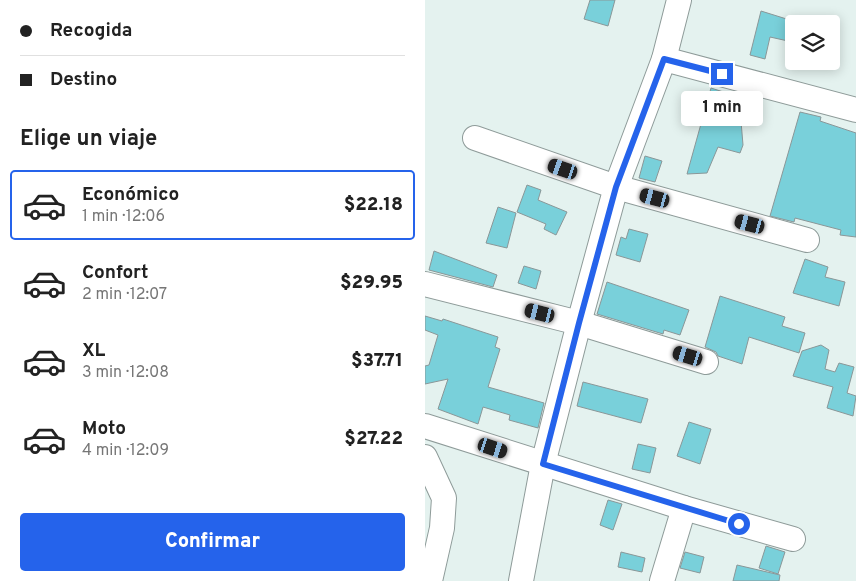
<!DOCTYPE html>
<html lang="es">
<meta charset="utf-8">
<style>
:root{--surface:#fff;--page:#f2f2f2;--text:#222;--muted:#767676;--line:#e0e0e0;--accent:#2563eb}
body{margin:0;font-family:Overpass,sans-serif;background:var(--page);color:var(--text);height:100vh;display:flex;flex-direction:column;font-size:19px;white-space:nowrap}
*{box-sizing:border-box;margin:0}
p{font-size:16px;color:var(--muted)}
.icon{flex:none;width:28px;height:28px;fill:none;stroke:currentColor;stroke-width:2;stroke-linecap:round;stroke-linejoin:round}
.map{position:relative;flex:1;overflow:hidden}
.panel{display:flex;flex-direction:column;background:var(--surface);width:425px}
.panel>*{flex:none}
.banner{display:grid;align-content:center;height:110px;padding:0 20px;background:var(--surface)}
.fabs{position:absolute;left:360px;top:15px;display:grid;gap:10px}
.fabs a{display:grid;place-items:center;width:55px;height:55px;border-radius:5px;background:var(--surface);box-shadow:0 2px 12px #0003;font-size:25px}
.end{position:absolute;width:22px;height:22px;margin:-11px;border:6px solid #2563eb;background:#fff;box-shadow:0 0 0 2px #fff}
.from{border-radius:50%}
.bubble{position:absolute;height:35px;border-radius:5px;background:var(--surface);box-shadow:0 2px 12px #0003;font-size:16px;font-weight:800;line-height:35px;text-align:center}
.car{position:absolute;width:15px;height:30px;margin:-15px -8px;border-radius:6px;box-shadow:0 0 4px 1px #0007;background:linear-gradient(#222 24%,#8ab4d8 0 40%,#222 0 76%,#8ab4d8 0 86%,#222 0)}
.banner b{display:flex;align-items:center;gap:18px;height:48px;font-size:19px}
.banner b+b{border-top:1px solid var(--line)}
.banner i{width:12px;height:12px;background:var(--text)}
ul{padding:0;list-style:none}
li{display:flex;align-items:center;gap:15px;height:70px;margin:0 10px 8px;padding:0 10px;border:2px solid transparent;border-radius:5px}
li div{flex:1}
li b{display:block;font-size:19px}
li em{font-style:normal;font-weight:800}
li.selected{border-color:var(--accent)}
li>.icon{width:45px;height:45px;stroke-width:1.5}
h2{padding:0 20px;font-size:22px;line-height:60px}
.primary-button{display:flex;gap:10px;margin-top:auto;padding:10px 20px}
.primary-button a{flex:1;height:58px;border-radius:5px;background:var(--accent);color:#fff;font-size:20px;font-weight:800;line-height:58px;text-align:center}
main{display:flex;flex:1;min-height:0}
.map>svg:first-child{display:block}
</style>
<main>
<section class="panel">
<div class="banner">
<b><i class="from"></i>Recogida</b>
<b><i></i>Destino</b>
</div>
<h2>Elige un viaje</h2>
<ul>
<li class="selected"><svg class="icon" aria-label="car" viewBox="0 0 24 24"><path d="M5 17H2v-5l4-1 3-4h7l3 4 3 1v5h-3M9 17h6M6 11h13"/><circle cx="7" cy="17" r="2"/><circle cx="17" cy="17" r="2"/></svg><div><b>Económico</b><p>1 min · 12:06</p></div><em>$22.18</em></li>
<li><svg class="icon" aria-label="car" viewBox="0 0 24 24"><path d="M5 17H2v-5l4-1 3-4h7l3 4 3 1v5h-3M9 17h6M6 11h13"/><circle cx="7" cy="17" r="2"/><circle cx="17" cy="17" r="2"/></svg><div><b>Confort</b><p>2 min · 12:07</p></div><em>$29.95</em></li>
<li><svg class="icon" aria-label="car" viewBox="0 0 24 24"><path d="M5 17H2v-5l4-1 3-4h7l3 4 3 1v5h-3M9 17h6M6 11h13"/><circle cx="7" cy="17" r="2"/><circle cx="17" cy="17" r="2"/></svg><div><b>XL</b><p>3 min · 12:08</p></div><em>$37.71</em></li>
<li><svg class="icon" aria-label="car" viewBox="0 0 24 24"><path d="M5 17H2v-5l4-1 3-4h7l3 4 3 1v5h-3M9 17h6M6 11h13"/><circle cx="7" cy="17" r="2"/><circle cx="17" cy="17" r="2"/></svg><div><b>Moto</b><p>4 min · 12:09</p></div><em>$27.22</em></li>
</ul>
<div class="primary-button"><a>Confirmar</a></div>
</section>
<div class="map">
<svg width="431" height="581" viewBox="0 0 431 581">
<rect width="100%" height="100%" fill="#e4f2ef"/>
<g fill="#79d0da" stroke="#8a9798">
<path d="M 165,0 L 190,0 L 183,26 L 159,19 Z"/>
<path d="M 336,11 L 368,21 L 363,41 L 345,37 L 340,59 L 325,55 Z"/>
<path d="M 286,88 L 314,97 L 318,145 L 315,153 L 293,147 L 282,173 L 262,174 Z"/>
<path d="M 375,112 L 396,117 L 395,121 L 431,133 L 431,237 L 415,235 L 416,230 L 370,218 L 369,222 L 345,216 Z"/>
<path d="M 220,156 L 237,161 L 230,182 L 214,178 Z"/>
<path d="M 102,185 L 116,190 L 113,200 L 142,212 L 131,235 L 119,229 L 121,224 L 92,212 Z"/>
<path d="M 73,207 L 91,213 L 82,248 L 61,243 Z"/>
<path d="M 204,229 L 223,234 L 215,262 L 191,255 L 196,237 L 201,239 Z"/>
<path d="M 9,251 L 72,275 L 68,287 L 4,270 Z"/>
<path d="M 380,259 L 403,267 L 400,277 L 420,282 L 414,306 L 368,293 Z"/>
<path d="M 99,266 L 116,271 L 111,289 L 93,283 Z"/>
<path d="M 182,282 L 264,310 L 255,335 L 239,330 L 238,334 L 172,314 Z"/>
<path d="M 295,296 L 360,317 L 357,326 L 380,333 L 374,353 L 324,337 L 317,364 L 293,356 L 291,352 L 280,347 Z"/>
<path d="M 0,316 L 17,321 L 18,319 L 73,337 L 70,347 L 75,349 L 63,387 L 119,403 L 113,428 L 84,420 L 85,415 L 58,407 L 53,424 L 13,409 L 23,379 L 0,384 L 0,366 L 4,365 L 13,335 L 0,330 Z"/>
<path d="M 396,345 L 404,350 L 400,369 L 410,372 L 414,363 L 429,367 L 422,393 L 431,396 L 428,416 L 402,408 L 408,387 L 368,376 L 377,351 Z"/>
<path d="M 158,382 L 223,399 L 216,423 L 152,406 Z"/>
<path d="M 264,422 L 286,429 L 275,464 L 252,456 Z"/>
<path d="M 213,444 L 231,448 L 225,473 L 207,469 Z"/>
<path d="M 183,500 L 197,504 L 188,530 L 175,525 Z"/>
<path d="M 341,546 L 360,552 L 353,574 L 334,568 Z"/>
<path d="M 196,552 L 220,558 L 217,572 L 193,567 Z"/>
<path d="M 260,552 L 279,557 L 275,573 L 255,568 Z"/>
<path d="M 312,565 L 355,575 L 354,581 L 308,581 Z"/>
</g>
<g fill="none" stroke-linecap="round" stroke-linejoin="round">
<defs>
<g id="minor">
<path d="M 239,59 L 431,110"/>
<path d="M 50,138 L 191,187 L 382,240"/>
<path d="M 0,284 L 154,323 L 281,362"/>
<path d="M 0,426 L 259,508 L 368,539"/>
<path d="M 0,457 L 19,498 L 17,528 L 5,581"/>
<path d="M 96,581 L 118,464 L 154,323 L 191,187 L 239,59 L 254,0"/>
<path d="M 237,581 L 259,508"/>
</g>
</defs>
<use href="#minor" stroke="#8e9b99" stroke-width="26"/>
<use href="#minor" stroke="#fff" stroke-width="24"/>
</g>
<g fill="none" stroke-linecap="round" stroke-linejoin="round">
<path stroke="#2563eb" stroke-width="6" d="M 297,74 L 239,59 L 191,187 L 154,323 L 118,464 L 314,524"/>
</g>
</svg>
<div class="fabs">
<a><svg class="icon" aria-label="layers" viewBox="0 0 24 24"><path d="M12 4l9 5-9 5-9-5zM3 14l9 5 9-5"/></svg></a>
</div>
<i class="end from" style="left:314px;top:524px"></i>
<i class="end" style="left:297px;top:74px"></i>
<div class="bubble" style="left:256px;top:91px;width:82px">1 min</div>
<i class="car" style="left:138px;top:169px;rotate:289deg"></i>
<i class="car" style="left:230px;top:198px;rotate:285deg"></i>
<i class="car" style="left:325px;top:224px;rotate:285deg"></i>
<i class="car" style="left:115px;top:313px;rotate:284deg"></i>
<i class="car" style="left:263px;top:356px;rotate:287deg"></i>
<i class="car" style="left:68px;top:448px;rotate:108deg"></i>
</div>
</main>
